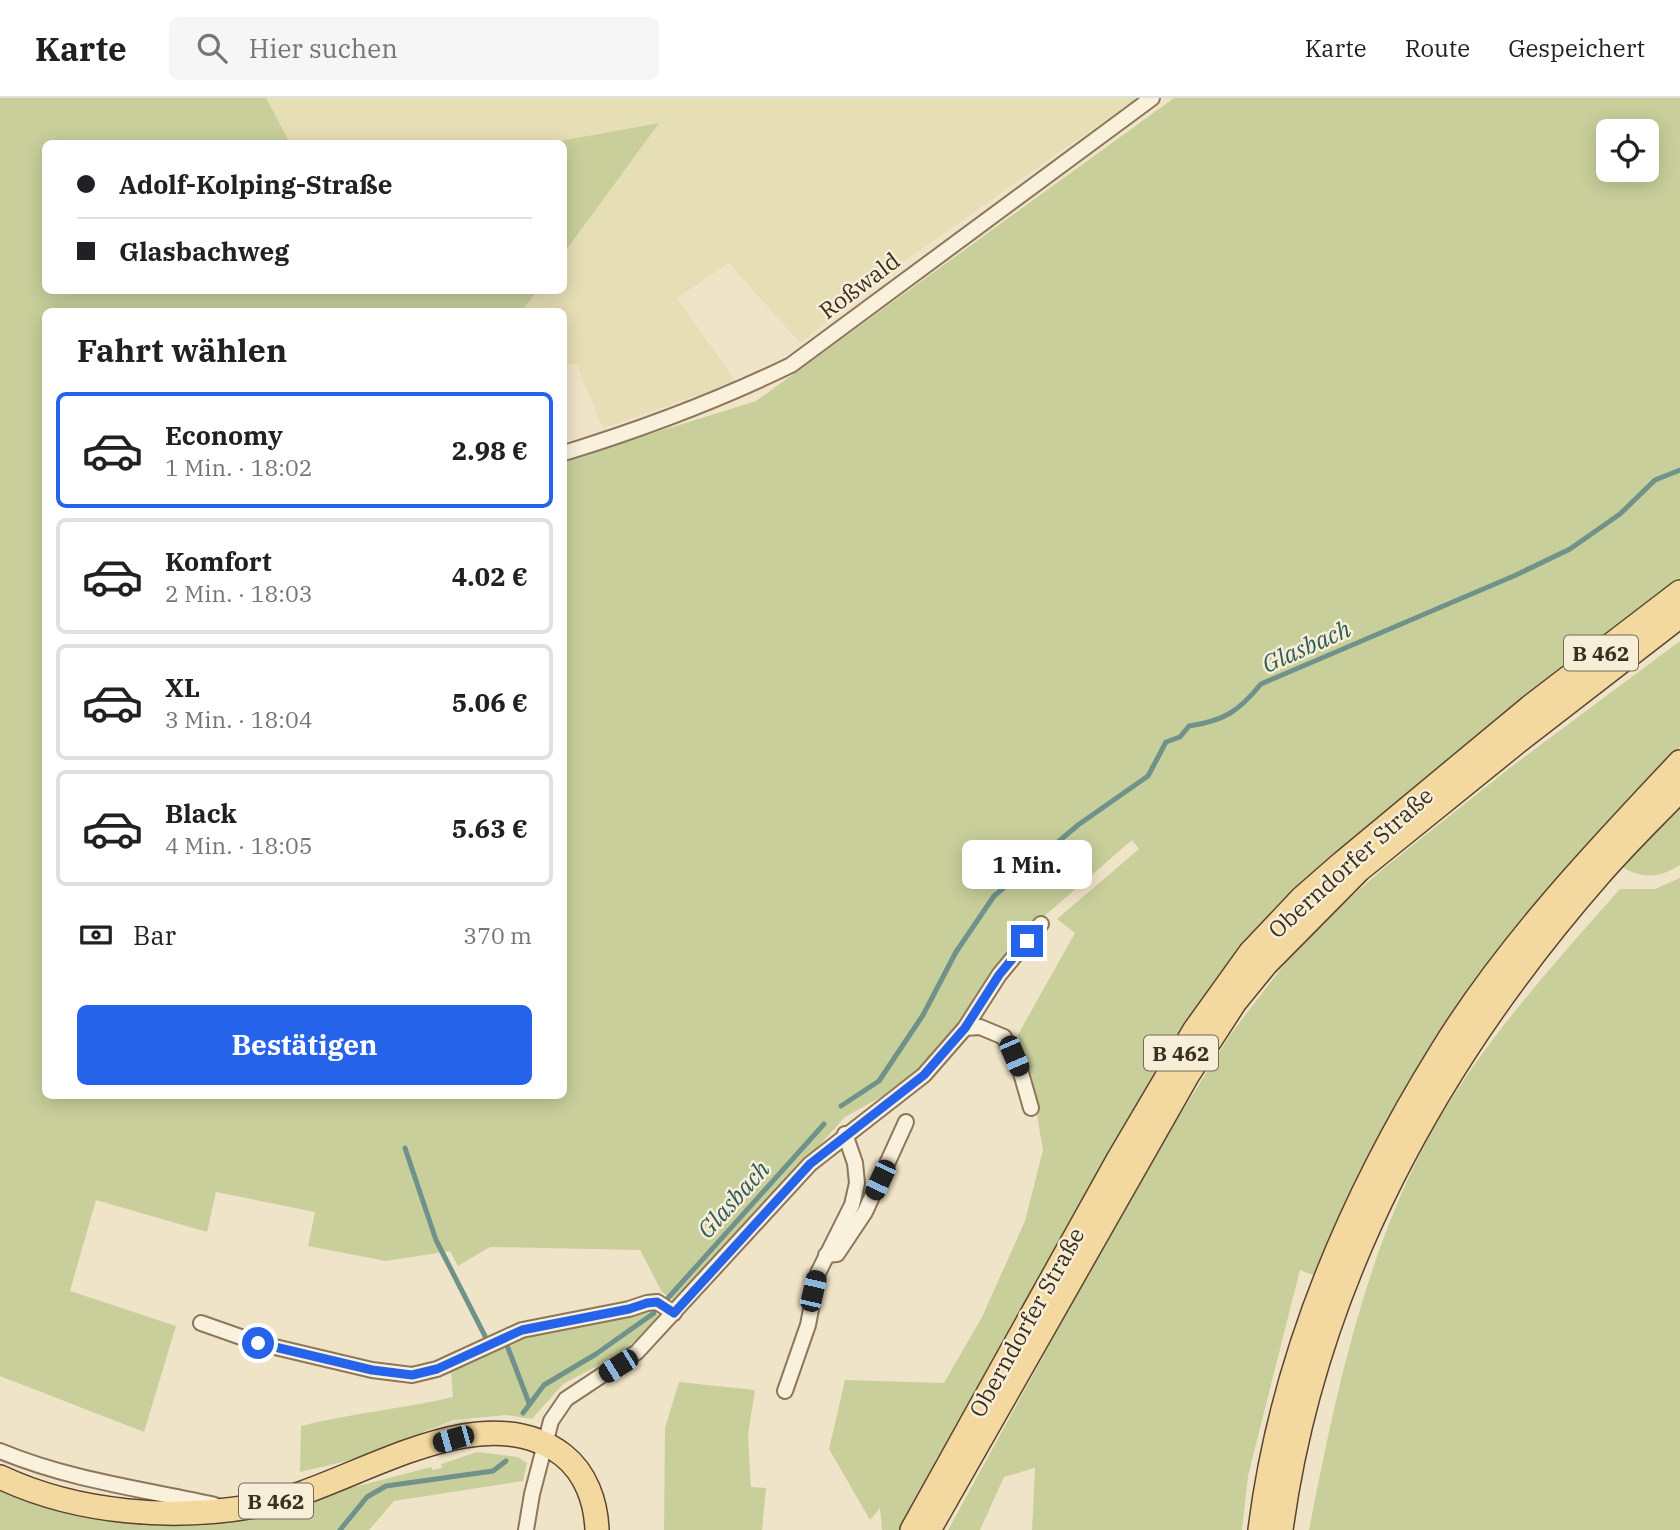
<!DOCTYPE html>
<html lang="de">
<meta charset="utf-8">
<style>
:root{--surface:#fff;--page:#f6f6f6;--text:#202124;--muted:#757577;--line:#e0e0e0;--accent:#2563eb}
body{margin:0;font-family:"IBM Plex Serif",serif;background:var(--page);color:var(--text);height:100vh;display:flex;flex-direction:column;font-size:26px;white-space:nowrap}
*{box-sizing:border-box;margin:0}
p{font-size:23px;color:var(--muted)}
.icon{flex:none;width:38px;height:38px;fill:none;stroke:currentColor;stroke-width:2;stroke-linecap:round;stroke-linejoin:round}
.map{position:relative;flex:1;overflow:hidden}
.details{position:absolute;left:42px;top:210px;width:525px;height:791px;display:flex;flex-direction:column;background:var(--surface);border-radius:10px;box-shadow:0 4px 18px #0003}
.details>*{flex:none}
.banner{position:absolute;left:42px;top:42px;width:525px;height:154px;border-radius:10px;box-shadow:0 4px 18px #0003;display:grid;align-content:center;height:154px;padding:0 35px;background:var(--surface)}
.buttons{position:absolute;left:1596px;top:21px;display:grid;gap:14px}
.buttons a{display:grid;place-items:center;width:63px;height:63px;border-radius:10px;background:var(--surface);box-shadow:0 4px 18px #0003;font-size:35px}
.end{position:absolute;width:32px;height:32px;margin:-16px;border:9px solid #2563eb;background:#fff;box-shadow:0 0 0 4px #fff}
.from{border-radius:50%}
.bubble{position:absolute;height:49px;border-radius:10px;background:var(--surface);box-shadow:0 4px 18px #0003;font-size:23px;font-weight:700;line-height:49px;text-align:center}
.car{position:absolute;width:21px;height:42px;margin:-21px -10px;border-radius:9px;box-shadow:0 0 5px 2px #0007;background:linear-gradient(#222 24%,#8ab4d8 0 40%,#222 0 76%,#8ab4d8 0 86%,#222 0)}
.banner b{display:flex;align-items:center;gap:24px;height:66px;font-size:26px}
.banner b+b{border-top:2px solid var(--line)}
.banner i{width:18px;height:18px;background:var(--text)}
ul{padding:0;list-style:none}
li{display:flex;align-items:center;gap:21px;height:116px;margin:0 14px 10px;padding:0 21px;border:4px solid var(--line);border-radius:10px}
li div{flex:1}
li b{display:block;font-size:26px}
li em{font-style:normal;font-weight:700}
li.current{border-color:var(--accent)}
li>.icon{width:63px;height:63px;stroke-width:1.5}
h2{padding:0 35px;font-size:32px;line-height:84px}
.pay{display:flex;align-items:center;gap:18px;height:77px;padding:0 35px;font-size:26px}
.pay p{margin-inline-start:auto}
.action{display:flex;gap:14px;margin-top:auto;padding:14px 35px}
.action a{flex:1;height:80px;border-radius:10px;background:var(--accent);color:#fff;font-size:28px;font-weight:700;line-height:80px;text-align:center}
header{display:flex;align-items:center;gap:42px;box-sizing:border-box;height:98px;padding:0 35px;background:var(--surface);border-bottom:2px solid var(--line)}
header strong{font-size:33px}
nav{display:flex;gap:38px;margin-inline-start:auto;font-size:24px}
.search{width:490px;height:63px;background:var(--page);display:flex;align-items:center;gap:18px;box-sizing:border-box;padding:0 24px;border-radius:10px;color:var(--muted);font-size:26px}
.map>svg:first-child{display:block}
</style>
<header>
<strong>Karte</strong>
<div class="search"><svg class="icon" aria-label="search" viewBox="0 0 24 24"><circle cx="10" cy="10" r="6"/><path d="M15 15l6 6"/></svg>Hier suchen</div>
<nav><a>Karte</a><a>Route</a><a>Gespeichert</a></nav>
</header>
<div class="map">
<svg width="1680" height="1432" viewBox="0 0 1680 1432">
<rect width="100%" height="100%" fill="#f0e4c8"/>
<path fill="#e6deb5" d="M 266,0 L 1137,0 L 900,166 L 800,245 L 729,165 L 677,200 L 736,284 L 603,330 L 577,266 L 564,266 L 564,214 L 521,213 L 537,193 L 564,192 L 564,155 L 658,25 L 549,45 L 290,45 Z"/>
<g fill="#c9cf9b" fill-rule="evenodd">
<path d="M 0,0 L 266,0 L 290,45 L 46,46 L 46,192 L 537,193 L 521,214 L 46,214 L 46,998 L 564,998 L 564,363 L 756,303 L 1174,0 L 1680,0 L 1680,481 L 1359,737 L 1060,1145 L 937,1360 L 899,1432 L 882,1432 L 880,1410 L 870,1422 L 829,1351 L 845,1282 L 944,1285 L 982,1219 L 1025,1123 L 1043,1052 L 1032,988 L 1015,942 L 1075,835 L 1057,821 L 1139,751 L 1132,742 L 1019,840 L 1001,861 L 950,937 L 925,964 L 897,990 L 845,1019 L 677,1205 L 662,1194 L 640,1152 L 490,1149 L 458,1168 L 450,1153 L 386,1163 L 308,1148 L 315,1114 L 216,1094 L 207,1134 L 96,1102 L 70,1193 L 176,1228 L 144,1334 L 0,1278 ZM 1608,33 L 1647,33 L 1647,72 L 1608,72 Z"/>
<path d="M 659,25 L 564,155 L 564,46 L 549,45 Z"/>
<path d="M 1680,543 L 1680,649 L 1578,756 L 1503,850 L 1388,1024 L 1351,1091 L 1313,1177 L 1300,1172 L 1248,1378 L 1242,1432 L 1032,1432 L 1035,1370 L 1004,1379 L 980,1432 L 948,1432 L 1144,1074 L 1230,937 L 1286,864 L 1319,827 L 1384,770 L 1511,669 Z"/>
<path d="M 1680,709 L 1680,767 C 1660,780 1643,781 1622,769 Z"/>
<path d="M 1680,780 L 1680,1432 L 1309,1432 C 1334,1303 1362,1170 1422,1052 C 1470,958 1550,870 1620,791 L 1655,791 Z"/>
<path d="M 646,1211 L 659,1217 L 642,1237 L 618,1257 L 563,1286 L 532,1321 L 506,1317 L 454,1322 L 347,1363 L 300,1374 L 301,1328 C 351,1315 402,1311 453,1299 L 451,1271 L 522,1237 Z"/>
<path d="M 679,1284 L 755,1292 L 748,1337 L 751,1389 L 766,1390 L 762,1432 L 664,1432 L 665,1330 Z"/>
<path d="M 477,1354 L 518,1359 L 527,1365 L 523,1383 L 394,1403 L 369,1432 L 0,1432 L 0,1390 C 28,1399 57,1412 86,1418 C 207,1432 318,1398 431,1369 L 433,1372 L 442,1370 L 441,1366 Z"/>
</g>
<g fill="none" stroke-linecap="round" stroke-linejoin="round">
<g stroke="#6f938a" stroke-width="5">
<path d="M 841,1008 L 879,983 L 923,917 L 956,854 L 994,798 L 1078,727 L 1148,678 L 1166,644 L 1180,639 L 1189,628 C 1224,623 1239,613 1261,586 L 1516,477 L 1570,451 L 1620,416 L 1655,382 L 1680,372"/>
<path d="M 405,1050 L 436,1142 L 485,1238"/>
<path d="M 668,1200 L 824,1026"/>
<path d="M 508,1250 L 529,1305"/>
<path d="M 523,1315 L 544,1287 L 596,1256 L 654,1215"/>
<path d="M 340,1432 L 367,1399 L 386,1388 L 493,1373 L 506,1363"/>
</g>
<defs>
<g id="street">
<path d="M 564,355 C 642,331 717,303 791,267 L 1152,0"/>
<path d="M 965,930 L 980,929 L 1004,939 L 1021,975 L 1031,1010"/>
<path d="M 826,1157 L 837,1156 L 865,1114 L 906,1024"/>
<path d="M 201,1225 L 258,1245 L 372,1272 L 412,1277 L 437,1271 L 522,1232 L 629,1211 L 647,1205 L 657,1204 L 674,1215"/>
<path d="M 785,1293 L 808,1227 L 818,1175 L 852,1107 L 857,1085 L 855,1065 L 845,1036"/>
<path d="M 0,1353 C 70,1382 142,1391 215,1407"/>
<path d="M 526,1432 L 532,1396 L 551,1323 L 566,1301 L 637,1254 L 810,1066 L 924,977 L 965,930 L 999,877 L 1041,826"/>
</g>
<g id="primary">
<path d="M 0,1379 C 78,1416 176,1423 260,1407 C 348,1391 478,1292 563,1357 C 586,1375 596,1404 597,1432"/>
<path d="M 912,1432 L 1119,1060 L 1194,933 L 1250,855 L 1302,800 L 1342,765 L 1530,609 L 1680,494"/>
<path d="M 929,1432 L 1187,978 L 1235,904 L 1266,866 L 1359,772 L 1516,645 L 1680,518"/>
<path d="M 1260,1432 C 1281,1262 1351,1099 1441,954 C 1506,848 1595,754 1680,664"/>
<path d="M 1281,1432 C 1314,1185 1437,962 1600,776 C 1625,747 1653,720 1680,692"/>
</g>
</defs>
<use href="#street" stroke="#8d765c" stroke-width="18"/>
<use href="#primary" stroke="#5b4430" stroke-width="26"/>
<use href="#street" stroke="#faf1dc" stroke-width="14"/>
<use href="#primary" stroke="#f3d9a0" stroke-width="23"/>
</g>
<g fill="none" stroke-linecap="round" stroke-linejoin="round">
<path stroke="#2563eb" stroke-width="9" d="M 258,1245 L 372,1272 L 412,1277 L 437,1271 L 522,1232 L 629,1211 L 647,1205 L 657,1204 L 674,1215 L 810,1066 L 924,977 L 965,930 L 999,877 L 1027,843"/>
</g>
<g text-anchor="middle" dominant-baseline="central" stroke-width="5" stroke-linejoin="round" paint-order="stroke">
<g fill="#f7eed8" stroke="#756857" stroke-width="2">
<rect x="1564" y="537.5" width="74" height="35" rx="5"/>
<rect x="1144" y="937.5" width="74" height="35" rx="5"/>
<rect x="239" y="1385.5" width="74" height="35" rx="5"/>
</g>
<g font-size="21" font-weight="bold" fill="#3d2e20">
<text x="1601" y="555">B 462</text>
<text x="1181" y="955">B 462</text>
<text x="276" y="1403">B 462</text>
</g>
<g font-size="23" fill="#3d2e20" stroke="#f7eed8">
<text transform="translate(859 187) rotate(-37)">Roßwald</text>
<text transform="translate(1350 764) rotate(-42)">Oberndorfer Straße</text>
<text transform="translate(1026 1224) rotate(-61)">Oberndorfer Straße</text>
</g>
<g font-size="24" font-style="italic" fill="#2f5d5a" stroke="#f7eed8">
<text transform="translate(1306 548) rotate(-24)">Glasbach</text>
<text transform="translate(733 1101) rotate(-48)">Glasbach</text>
</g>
</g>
</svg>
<div class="buttons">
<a><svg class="icon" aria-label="locate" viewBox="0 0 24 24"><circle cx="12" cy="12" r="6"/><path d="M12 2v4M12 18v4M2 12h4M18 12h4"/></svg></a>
</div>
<i class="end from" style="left:258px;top:1245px"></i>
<i class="end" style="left:1027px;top:843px"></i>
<div class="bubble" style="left:962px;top:742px;width:130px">1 Min.</div>
<i class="car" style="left:1014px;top:958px;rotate:157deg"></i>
<i class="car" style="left:880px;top:1082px;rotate:205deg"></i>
<i class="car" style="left:813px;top:1193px;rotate:13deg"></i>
<i class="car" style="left:618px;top:1268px;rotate:238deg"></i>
<i class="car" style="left:453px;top:1341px;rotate:254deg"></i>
<div class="banner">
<b><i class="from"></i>Adolf-Kolping-Straße</b>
<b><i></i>Glasbachweg</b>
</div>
<section class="details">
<h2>Fahrt wählen</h2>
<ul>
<li class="current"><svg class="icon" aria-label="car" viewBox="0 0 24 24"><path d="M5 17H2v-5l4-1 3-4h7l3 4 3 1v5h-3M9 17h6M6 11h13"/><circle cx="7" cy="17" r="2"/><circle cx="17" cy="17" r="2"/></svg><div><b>Economy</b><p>1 Min. · 18:02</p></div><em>2.98 €</em></li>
<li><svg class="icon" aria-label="car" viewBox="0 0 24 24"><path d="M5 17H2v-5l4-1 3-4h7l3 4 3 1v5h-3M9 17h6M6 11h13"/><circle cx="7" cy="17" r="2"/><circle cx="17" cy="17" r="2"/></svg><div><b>Komfort</b><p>2 Min. · 18:03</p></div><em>4.02 €</em></li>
<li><svg class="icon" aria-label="car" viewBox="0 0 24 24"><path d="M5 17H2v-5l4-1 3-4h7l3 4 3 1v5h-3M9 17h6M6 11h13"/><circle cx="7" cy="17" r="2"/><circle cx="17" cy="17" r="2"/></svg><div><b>XL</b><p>3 Min. · 18:04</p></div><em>5.06 €</em></li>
<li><svg class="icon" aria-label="car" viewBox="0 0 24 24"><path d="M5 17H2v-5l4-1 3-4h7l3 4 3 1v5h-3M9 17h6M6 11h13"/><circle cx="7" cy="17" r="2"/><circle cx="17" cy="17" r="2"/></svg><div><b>Black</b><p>4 Min. · 18:05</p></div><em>5.63 €</em></li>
</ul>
<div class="pay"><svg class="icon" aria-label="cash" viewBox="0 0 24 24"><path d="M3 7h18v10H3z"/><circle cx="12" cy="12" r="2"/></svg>Bar<p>370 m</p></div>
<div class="action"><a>Bestätigen</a></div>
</section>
</div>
